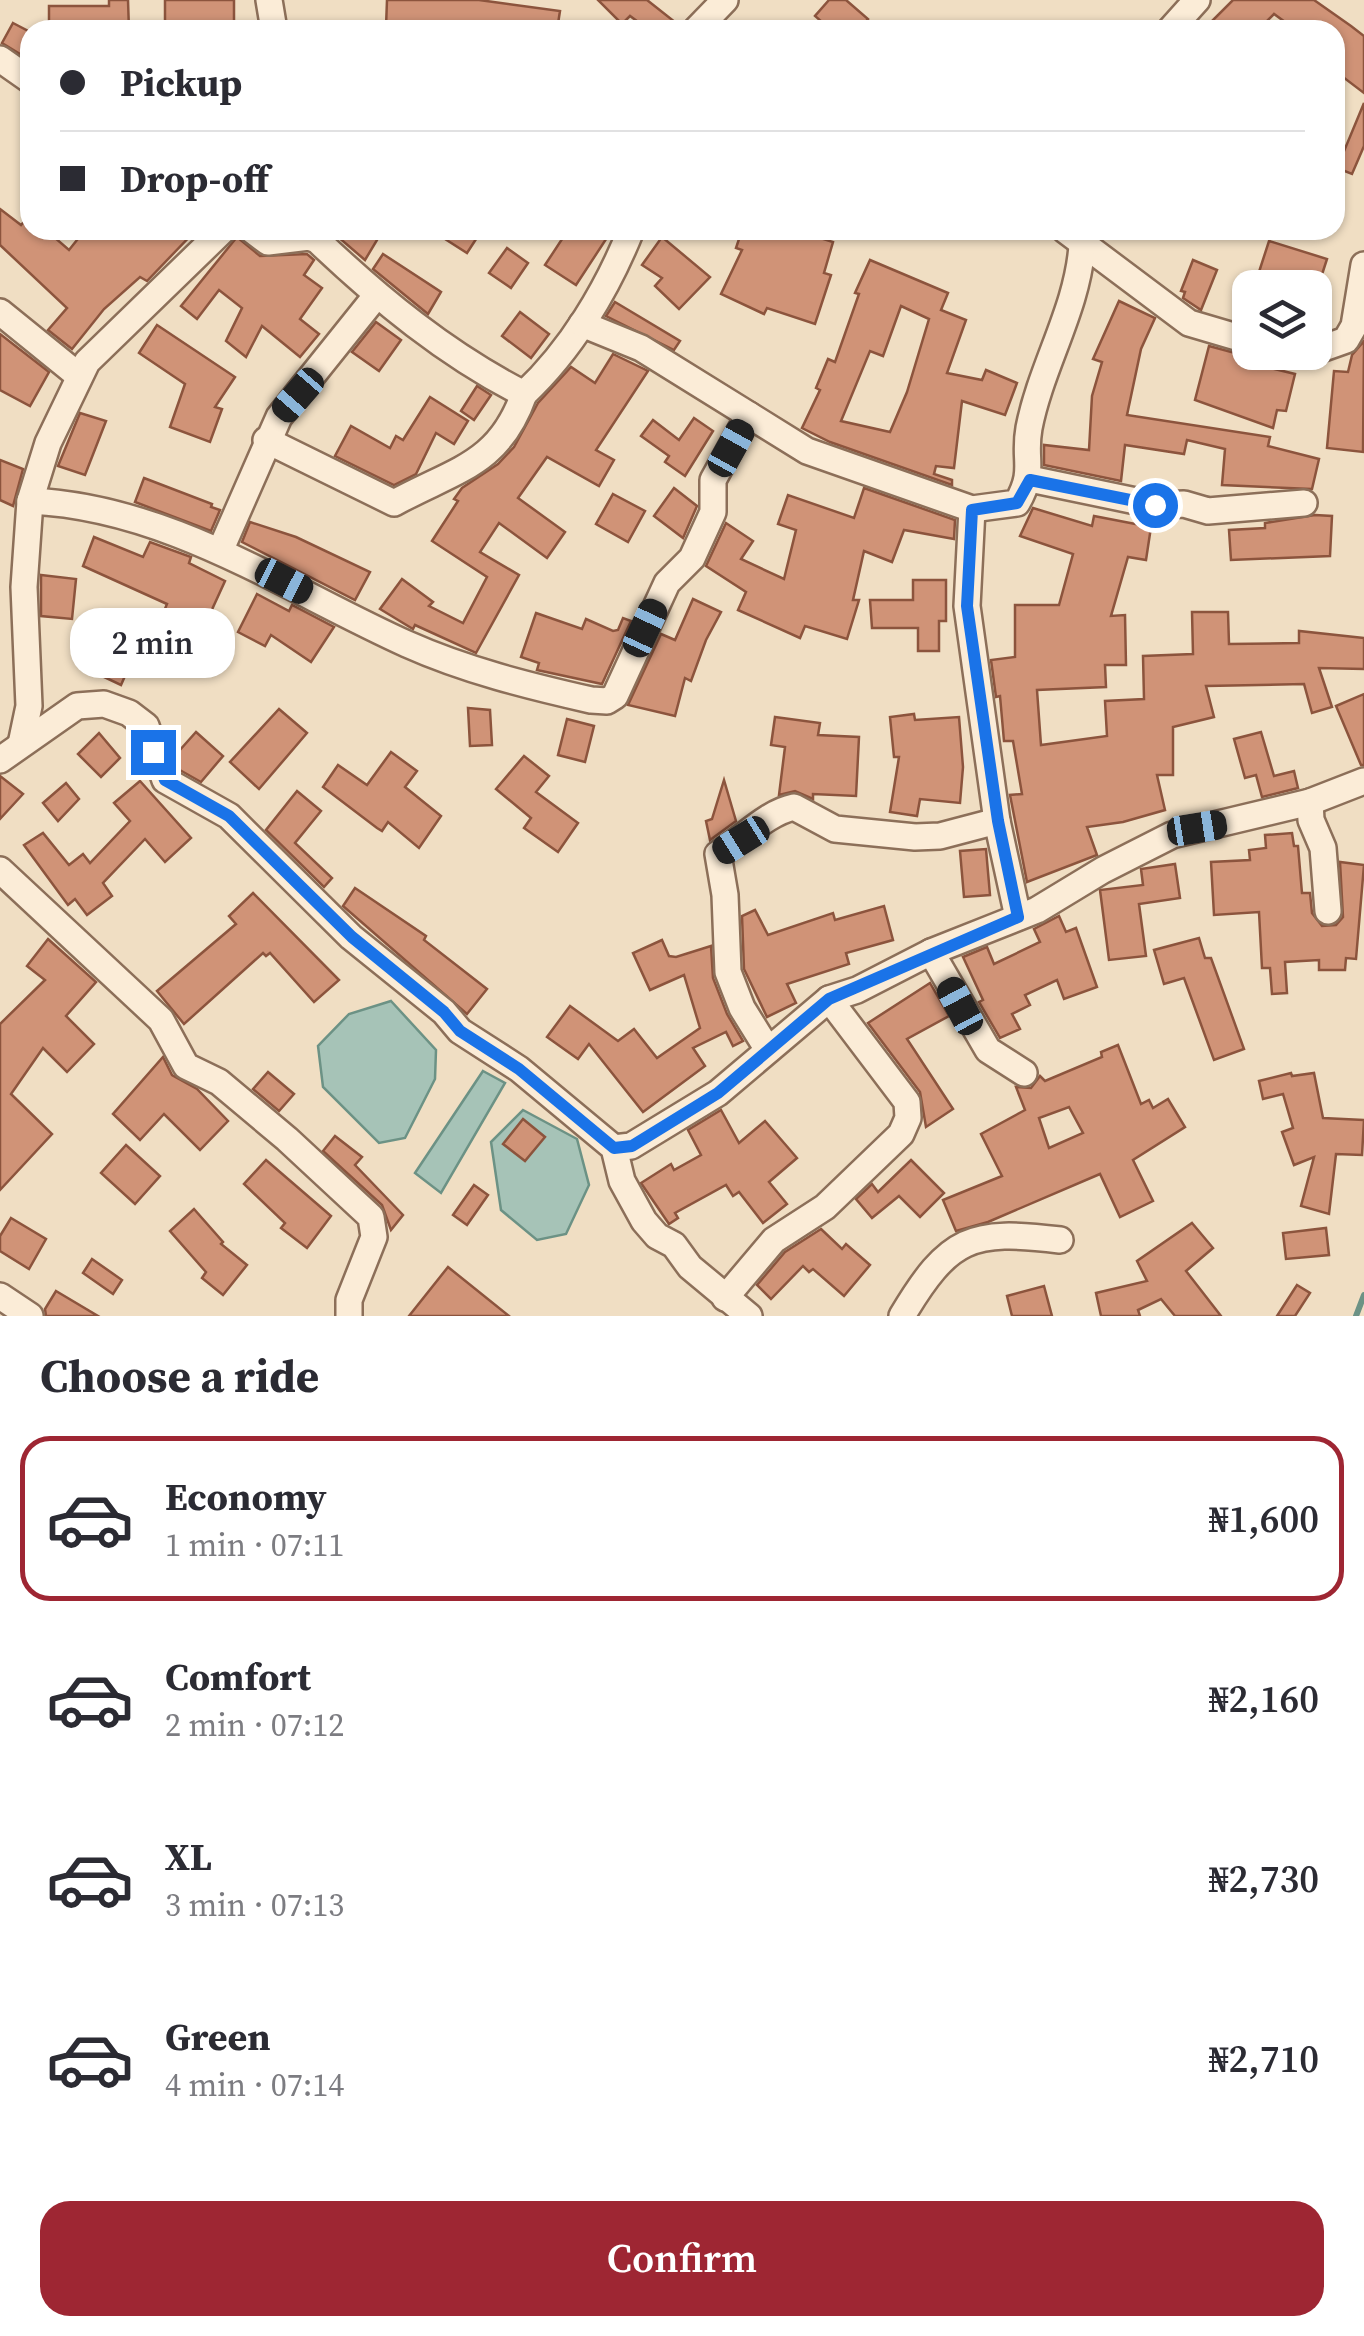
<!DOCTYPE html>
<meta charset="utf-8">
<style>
:root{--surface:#fff;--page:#f2f2f3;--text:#2b2b33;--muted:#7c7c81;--line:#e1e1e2;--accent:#9e2633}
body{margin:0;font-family:"Source Serif 4",serif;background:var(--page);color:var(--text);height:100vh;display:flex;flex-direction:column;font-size:38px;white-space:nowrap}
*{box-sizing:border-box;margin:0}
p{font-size:32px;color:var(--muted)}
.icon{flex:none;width:55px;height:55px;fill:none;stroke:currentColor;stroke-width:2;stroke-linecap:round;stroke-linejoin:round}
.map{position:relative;height:1316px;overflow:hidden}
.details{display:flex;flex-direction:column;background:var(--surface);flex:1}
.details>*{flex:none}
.guide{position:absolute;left:20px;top:20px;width:1325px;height:220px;border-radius:30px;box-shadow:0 2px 8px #0004;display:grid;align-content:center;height:220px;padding:0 40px;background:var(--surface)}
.buttons{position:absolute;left:1232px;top:270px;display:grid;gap:20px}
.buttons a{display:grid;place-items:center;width:100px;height:100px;border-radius:20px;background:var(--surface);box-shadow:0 2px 8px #0004;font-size:50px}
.end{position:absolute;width:45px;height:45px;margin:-22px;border:12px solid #1a73e8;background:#fff;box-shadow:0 0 0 5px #fff}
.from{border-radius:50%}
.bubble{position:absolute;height:70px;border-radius:30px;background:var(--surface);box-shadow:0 2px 8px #0004;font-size:32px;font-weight:600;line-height:70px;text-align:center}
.car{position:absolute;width:30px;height:60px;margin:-30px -15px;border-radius:12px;box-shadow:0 0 8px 2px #0007;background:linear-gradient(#222 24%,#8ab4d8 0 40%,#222 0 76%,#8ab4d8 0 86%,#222 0)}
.guide b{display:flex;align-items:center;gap:35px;height:95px;font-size:38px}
.guide b+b{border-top:2px solid var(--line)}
.guide i{width:25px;height:25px;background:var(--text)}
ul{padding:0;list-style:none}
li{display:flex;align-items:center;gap:30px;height:165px;margin:0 20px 15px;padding:0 20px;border:5px solid transparent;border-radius:30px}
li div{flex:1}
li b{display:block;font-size:38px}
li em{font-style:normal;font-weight:600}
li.current{border-color:var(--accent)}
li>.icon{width:90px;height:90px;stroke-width:1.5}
h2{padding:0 40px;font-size:45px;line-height:120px}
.primary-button{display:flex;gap:20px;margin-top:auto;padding:20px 40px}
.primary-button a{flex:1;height:115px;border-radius:30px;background:var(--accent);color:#fff;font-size:40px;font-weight:600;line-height:115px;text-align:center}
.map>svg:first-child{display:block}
</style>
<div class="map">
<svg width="1364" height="1316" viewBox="0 0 1364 1316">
<rect width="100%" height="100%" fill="#f0dec3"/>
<g fill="#a6c3b7" stroke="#6c9285" stroke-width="2.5">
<path d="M 391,1001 L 436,1050 L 435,1079 L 405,1138 L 379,1143 L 323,1087 L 318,1046 L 349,1014 Z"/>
<path d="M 483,1071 L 505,1083 L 441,1193 L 415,1173 Z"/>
<path d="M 523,1110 L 577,1139 L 589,1185 L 566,1234 L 537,1240 L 501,1210 L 491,1142 Z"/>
</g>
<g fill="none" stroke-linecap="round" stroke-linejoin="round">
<path stroke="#6c9285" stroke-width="6" d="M 1356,1316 L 1364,1295"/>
</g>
<g fill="#d09377" stroke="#8c543d" stroke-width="2.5" fill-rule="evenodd">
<path d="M 109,0 L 128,0 L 129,30 L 49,30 L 49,6 L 109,6 Z"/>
<rect x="165" y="0" width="69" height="30"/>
<path d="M 387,0 L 479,0 L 560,11 L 557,30 L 386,27 Z"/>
<path d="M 598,0 L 647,0 L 680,26 L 680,30 L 649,30 L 630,16 L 622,24 Z"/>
<path d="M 829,0 L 846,0 L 868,19 L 858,30 L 831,30 L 815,16 Z"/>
<path d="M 1233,0 L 1314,0 L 1351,26 L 1364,36 L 1364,93 L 1335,71 L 1335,30 L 1296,30 L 1274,14 L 1258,30 L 1203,30 Z"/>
<path d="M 13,23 L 30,32 L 25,57 L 2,43 Z"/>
<path d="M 1364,103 L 1364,146 L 1352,174 L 1337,168 Z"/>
<path d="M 0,209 L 21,225 L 30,215 L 30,230 L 46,230 L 69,250 L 85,230 L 196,230 L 147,281 L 140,277 L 104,309 L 72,349 L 48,330 L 67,308 L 0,245 Z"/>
<path d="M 330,230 L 383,230 L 365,260 Z"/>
<path d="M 431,230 L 469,230 L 478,236 L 467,253 Z"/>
<path d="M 568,230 L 612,230 L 576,285 L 545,265 Z"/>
<path d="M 742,230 L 795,230 L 833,242 L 824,273 L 831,275 L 815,324 L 767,308 L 764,314 L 721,294 L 742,250 L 736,248 Z"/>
<path d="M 237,237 L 260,256 L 307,254 L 314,260 L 304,275 L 322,288 L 300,319 L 319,334 L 300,357 L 262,326 L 246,357 L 226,341 L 242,308 L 219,290 L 197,319 L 181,306 Z"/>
<path d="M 662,237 L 710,277 L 679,309 L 655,286 L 662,278 L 642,265 Z"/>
<path d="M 1269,241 L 1327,259 L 1317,290 L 1259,272 Z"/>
<path d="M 507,248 L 528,263 L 511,288 L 489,273 Z"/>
<path d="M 383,254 L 441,292 L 428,314 L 373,269 Z"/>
<path d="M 870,260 L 948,293 L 941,310 L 966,320 L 947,373 L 982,380 L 986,370 L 1017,383 L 1005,415 L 962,401 L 954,468 L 936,466 L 934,474 L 952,480 L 952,485 L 830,442 L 802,428 L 820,390 L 816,388 L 828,359 L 835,362 L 859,294 L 855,293 ZM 901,306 L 929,319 L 907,392 L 890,432 L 841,421 L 870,351 L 883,356 Z"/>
<path d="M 1193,260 L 1217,270 L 1201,310 L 1183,298 L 1185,292 L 1181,291 Z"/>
<path d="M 1119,301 L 1155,318 L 1141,349 L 1127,415 L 1270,437 L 1268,446 L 1319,459 L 1312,489 L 1222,485 L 1225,449 L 1187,440 L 1184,454 L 1125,445 L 1121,481 L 1044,465 L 1044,445 L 1089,450 L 1092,396 L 1102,362 L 1093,359 Z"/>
<path d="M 615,302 L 680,341 L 674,350 L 606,316 Z"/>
<path d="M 520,312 L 549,334 L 531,358 L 502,336 Z"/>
<path d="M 376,322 L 401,340 L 379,371 L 352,352 Z"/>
<path d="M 157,325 L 235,377 L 215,407 L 222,409 L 210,442 L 170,427 L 185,384 L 139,353 Z"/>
<path d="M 0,334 L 49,372 L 30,406 L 0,390 Z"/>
<path d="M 1364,341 L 1363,452 L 1327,448 L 1334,371 L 1348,372 L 1352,355 Z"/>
<path d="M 1209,346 L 1250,357 L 1250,363 L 1295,374 L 1286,411 L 1277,410 L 1273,428 L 1195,400 Z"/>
<path d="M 613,354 L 648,371 L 596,450 L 614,460 L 599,486 L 547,457 L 518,498 L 565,532 L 547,558 L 499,523 L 480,552 L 519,575 L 476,653 L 415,625 L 413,629 L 380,609 L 402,579 L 433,602 L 429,606 L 463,623 L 487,577 L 432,541 L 458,501 L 454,499 L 462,488 L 498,464 L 514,447 L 538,403 L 571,367 L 595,383 Z"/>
<path d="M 477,386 L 491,395 L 474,420 L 461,411 Z"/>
<path d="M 430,397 L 468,421 L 454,444 L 436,433 L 416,474 L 394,485 L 335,456 L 351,426 L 390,448 L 396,436 L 403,440 Z"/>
<path d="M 80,413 L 106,421 L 85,475 L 58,466 Z"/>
<path d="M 694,418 L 713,431 L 685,476 L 665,462 L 669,456 L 641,436 L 653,420 L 679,440 Z"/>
<path d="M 0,460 L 23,469 L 13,506 L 0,500 Z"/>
<path d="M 144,478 L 212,504 L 211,507 L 220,510 L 211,531 L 135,502 Z"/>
<path d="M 674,488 L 697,506 L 683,538 L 654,516 Z"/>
<path d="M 864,488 L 955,520 L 954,539 L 904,530 L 892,562 L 864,551 L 853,600 L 859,600 L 847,639 L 805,626 L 800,638 L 738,610 L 746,592 L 706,566 L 726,523 L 753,541 L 741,559 L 784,579 L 796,530 L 778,524 L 788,495 L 854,518 Z"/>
<path d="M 613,494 L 645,511 L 628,542 L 596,524 Z"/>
<path d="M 1033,508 L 1092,526 L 1094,516 L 1151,527 L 1146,560 L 1128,557 L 1111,616 L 1125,615 L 1126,665 L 1105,665 L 1106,687 L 1037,690 L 1041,745 L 1107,736 L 1105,701 L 1144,699 L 1143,656 L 1193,654 L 1192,612 L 1228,612 L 1229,644 L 1299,643 L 1299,631 L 1364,638 L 1364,669 L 1319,668 L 1332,707 L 1312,713 L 1304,684 L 1206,686 L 1214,717 L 1173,727 L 1173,775 L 1157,775 L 1165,810 L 1123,822 L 1087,827 L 1097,855 L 1027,882 L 1010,795 L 1022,794 L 1013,741 L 1004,741 L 1000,696 L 996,697 L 991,660 L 1015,657 L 1015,605 L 1059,605 L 1073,554 L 1020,536 Z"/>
<path d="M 1315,515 L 1332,516 L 1330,556 L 1231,560 L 1229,530 L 1265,528 L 1265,523 Z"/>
<path d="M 250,522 L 296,537 L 370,572 L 355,600 L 242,542 Z"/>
<path d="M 94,537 L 143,557 L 150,542 L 191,557 L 189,563 L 225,581 L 209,616 L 203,613 L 184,659 L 150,645 L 167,604 L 83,566 Z"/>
<path d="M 41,575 L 76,579 L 72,619 L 41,616 Z"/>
<path d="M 913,580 L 946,580 L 946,621 L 939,621 L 939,651 L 918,651 L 918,628 L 872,628 L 870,600 L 913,600 Z"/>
<path d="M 257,594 L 289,611 L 292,605 L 334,627 L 311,662 L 271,635 L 265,646 L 238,632 Z"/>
<path d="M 693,599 L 721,612 L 706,640 L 691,681 L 685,678 L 675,716 L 628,705 L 661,634 L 675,640 Z"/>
<path d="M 536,613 L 582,629 L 586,619 L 613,631 L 618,630 L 623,618 L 631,621 L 602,684 L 537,670 L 539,663 L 521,657 Z"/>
<path d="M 103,638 L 135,653 L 121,685 L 89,670 Z"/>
<path d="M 1364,694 L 1364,765 L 1361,765 L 1336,706 Z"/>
<path d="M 468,708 L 490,710 L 492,745 L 470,746 Z"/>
<path d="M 279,709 L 307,733 L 259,789 L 230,762 Z"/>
<path d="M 914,714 L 915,720 L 959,717 L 963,767 L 960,803 L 920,799 L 917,816 L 890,812 L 899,757 L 894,757 L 890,717 Z"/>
<path d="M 775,717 L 820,723 L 818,735 L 859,737 L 856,796 L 813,794 L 813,799 L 795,791 L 779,795 L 785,747 L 771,745 Z"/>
<path d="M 567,719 L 594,726 L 585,762 L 558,755 Z"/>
<path d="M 196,732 L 223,756 L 201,782 L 178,769 L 168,740 L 179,751 Z"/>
<path d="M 1261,732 L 1274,776 L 1294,771 L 1298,788 L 1262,797 L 1256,775 L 1245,778 L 1234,739 Z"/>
<path d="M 99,733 L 120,758 L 101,777 L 78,754 Z"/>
<path d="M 391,752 L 417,771 L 405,787 L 441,816 L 419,848 L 388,822 L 382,831 L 377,828 L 323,787 L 338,765 L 367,785 Z"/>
<path d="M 524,756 L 549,776 L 536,792 L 578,823 L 558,852 L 524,828 L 531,818 L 496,789 Z"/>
<path d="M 0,776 L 23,794 L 0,819 Z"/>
<path d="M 724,780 L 736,821 L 710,840 L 706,821 L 712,819 Z"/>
<path d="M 140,781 L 191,838 L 165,862 L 145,839 L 103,883 L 112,896 L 87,915 L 75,899 L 68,905 L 24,845 L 43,833 L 69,865 L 83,854 L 90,863 L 130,821 L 114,803 Z"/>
<path d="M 66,783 L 79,799 L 58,821 L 43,803 Z"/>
<path d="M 297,791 L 321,811 L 295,843 L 332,878 L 324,887 L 266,830 Z"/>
<path d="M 1292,833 L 1294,846 L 1298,846 L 1302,893 L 1310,893 L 1312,913 L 1322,926 L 1336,925 L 1343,917 L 1340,862 L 1364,865 L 1356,959 L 1346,958 L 1345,970 L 1319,970 L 1319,960 L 1285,962 L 1287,993 L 1272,994 L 1270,968 L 1262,968 L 1259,912 L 1214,915 L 1211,862 L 1250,860 L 1249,850 L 1266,848 L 1265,835 Z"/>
<path d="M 986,849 L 990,895 L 964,897 L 960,851 Z"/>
<path d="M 1175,864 L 1180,898 L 1139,904 L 1146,956 L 1109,960 L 1100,890 L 1143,885 L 1141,869 Z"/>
<path d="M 355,888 L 426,936 L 424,940 L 487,989 L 467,1014 L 343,906 Z"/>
<path d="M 253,893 L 339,980 L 314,1002 L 270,953 L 266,956 L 263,953 L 184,1024 L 157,991 L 236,924 L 229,916 Z"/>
<path d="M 884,906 L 893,940 L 846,953 L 849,964 L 787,984 L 796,1003 L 767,1017 L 744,969 L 742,916 L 755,910 L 768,935 L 833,913 L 835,920 Z"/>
<path d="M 1059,916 L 1066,932 L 1076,928 L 1097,987 L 1064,999 L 1057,980 L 1025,995 L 1030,1005 L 1012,1014 L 1020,1029 L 1000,1038 L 979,1002 L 983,1000 L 963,957 L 987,947 L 994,964 L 1040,942 L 1034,929 Z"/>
<path d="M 1199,938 L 1205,958 L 1211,958 L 1244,1049 L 1214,1060 L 1184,978 L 1164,984 L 1154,950 Z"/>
<path d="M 48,939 L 96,982 L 66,1016 L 94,1044 L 67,1072 L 43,1048 L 11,1094 L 52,1134 L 0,1190 L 0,1024 L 45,980 L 27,966 Z"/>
<path d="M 662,940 L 669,956 L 676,957 L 711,946 L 713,978 L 727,1014 L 743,1041 L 733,1046 L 726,1032 L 693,1048 L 705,1066 L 643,1112 L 589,1044 L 578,1059 L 547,1037 L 570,1006 L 618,1041 L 634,1029 L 657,1058 L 700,1028 L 684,975 L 650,990 L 633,953 Z"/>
<path d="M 930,983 L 949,1016 L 907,1039 L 953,1109 L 926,1127 L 920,1092 L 868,1023 Z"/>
<path d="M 1118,1045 L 1141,1104 L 1149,1100 L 1153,1108 L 1168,1099 L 1185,1127 L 1133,1160 L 1153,1201 L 1120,1217 L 1100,1174 L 988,1222 L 956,1231 L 943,1200 L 1002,1176 L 981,1134 L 1025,1110 L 1016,1087 L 1031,1088 L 1040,1076 L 1045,1081 L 1102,1057 L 1101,1052 ZM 1069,1107 L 1083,1133 L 1049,1148 L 1039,1118 Z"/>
<path d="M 163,1057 L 172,1075 L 197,1089 L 228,1121 L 200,1150 L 164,1114 L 140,1140 L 113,1114 Z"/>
<path d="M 268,1072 L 294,1094 L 279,1111 L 253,1089 Z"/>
<path d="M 1291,1073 L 1292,1076 L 1314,1073 L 1323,1118 L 1364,1120 L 1362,1155 L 1336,1154 L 1329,1214 L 1301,1206 L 1314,1157 L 1294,1165 L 1282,1132 L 1293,1128 L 1283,1094 L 1263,1099 L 1259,1081 Z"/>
<path d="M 721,1110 L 739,1143 L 765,1121 L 797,1158 L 769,1182 L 787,1204 L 763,1223 L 739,1192 L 733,1196 L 726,1185 L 675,1213 L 678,1218 L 669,1224 L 641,1183 L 671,1164 L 674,1170 L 701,1155 L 688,1130 Z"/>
<path d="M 523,1119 L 545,1137 L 525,1161 L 503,1144 Z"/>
<path d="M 335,1136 L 362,1157 L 355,1165 L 403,1215 L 391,1230 L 382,1205 L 323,1151 Z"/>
<path d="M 126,1145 L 160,1176 L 135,1204 L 101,1173 Z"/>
<path d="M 266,1160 L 331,1216 L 307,1248 L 281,1228 L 285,1223 L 244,1184 Z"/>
<path d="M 911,1160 L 944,1193 L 920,1217 L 899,1196 L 872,1218 L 856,1199 L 872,1184 L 878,1192 Z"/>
<path d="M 474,1185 L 488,1195 L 467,1225 L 453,1215 Z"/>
<path d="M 194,1209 L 223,1242 L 221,1244 L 247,1265 L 223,1295 L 202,1278 L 206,1272 L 170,1231 Z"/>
<path d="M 11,1218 L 46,1239 L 29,1269 L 0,1251 L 0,1236 Z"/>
<path d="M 1192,1223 L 1213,1248 L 1186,1271 L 1221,1316 L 1175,1316 L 1161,1299 L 1138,1310 L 1140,1316 L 1101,1316 L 1096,1293 L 1147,1281 L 1137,1261 Z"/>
<path d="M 1326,1228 L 1329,1255 L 1286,1259 L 1283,1233 Z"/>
<path d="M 821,1229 L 842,1249 L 846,1244 L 870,1265 L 844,1296 L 813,1269 L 809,1272 L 803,1266 L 771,1299 L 757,1285 L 785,1252 Z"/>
<path d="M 92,1259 L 122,1280 L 113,1294 L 83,1273 Z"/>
<path d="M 448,1267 L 509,1316 L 409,1316 Z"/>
<path d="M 1297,1285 L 1310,1293 L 1295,1316 L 1277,1316 Z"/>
<path d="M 1044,1286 L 1052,1316 L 1012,1316 L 1007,1296 Z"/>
<path d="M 56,1291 L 98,1316 L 46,1316 L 45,1309 Z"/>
</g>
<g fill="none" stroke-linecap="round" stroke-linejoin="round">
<defs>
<g id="street">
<path d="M 269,0 L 274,30"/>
<path d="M 696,30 L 725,0"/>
<path d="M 1170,30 L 1197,0"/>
<path d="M 0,59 L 30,80"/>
<path d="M 252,230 L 268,242 L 309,237 L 317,240 C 379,299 447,355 524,394 C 571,350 607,290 631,230"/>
<path d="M 1065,230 L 1189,323 L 1250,341"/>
<path d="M 0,312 L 79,376"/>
<path d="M 582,324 L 641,348 L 807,451 L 972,509 L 1017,503 C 1036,470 1023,461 1029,428 C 1041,366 1078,308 1082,245"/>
<path d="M 1315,351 L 1346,340 L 1354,326 L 1364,265"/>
<path d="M 266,440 L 394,503 C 456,469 499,465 524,394"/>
<path d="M 1030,479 L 1155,505 L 1184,504 L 1208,511 L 1304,503"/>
<path d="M 30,501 C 169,507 285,589 407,644 C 465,670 529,686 591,700 L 607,701 L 615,696 L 667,583 L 692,558 L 713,512 L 713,480 L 749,415"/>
<path d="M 972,509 L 967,606 L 997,821 L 1018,917"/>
<path d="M 221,549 L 279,417 L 376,296"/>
<path d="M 21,744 L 29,706 L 24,587 L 30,501 L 48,443 L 87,362 L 223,230"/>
<path d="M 0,760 L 77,706 L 104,704 L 129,713 L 146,726 L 165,780 L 229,816 L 351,937 L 444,1012 L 460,1031 L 519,1069 L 614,1148 L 622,1181 L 644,1221 L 657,1236 L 674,1245 L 690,1267 L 749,1316"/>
<path d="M 1310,802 L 1311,820 L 1323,848 L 1328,911"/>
<path d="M 0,870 L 161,1020 L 186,1066 L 219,1082 L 287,1139 L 371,1217 L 374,1237 L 349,1300 L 349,1316"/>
<path d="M 931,952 L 988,1050 L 1024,1073"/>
<path d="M 768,1050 L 742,1008 L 728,972 L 725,895 L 718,854 C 743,839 766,813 794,807 L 835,829 L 915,837 L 940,836 L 997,821"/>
<path d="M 614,1148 L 631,1146 L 718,1093 L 829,999 L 857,990 L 931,952 L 1037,910 L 1103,870 L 1172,835 L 1310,802 L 1364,781"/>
<path d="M 0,1296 L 30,1316"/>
<path d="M 725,1298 L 774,1240 L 825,1207 L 901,1134 L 908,1118 L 907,1102 L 829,999"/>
<path d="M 902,1316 C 949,1237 971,1229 1060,1240"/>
</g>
</defs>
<use href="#street" stroke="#8c6f59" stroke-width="30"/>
<use href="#street" stroke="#fbecd7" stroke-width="25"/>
</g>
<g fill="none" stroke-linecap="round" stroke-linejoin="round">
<path stroke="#1a73e8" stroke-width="12" d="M 153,752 L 165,780 L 229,816 L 352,937 L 444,1012 L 460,1031 L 519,1069 L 614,1148 L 632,1146 L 718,1093 L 829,999 L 1018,917 L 998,821 L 967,606 L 972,510 L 1017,503 L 1030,480 L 1155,505"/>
</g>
</svg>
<div class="buttons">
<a><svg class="icon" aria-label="layers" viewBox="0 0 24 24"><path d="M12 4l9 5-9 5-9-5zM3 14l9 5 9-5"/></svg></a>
</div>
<i class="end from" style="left:1155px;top:505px"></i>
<i class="end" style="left:153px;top:752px"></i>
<div class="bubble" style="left:70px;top:608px;width:165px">2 min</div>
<i class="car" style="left:298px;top:395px;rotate:221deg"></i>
<i class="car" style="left:731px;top:448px;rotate:29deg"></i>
<i class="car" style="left:284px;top:581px;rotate:117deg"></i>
<i class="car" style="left:645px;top:628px;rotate:25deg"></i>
<i class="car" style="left:1197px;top:828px;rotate:81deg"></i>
<i class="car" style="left:741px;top:840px;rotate:238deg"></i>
<i class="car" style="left:960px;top:1006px;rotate:332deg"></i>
<div class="guide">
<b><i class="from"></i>Pickup</b>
<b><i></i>Drop-off</b>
</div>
</div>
<section class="details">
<h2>Choose a ride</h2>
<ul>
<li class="current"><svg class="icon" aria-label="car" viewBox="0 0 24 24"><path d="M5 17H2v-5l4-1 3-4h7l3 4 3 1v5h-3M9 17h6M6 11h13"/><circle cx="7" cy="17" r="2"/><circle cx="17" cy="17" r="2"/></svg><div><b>Economy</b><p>1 min · 07:11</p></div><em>₦1,600</em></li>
<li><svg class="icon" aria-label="car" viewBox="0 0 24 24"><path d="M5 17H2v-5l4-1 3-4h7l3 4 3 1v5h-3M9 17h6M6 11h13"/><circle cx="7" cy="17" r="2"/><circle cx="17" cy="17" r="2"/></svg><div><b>Comfort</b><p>2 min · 07:12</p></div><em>₦2,160</em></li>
<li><svg class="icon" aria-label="car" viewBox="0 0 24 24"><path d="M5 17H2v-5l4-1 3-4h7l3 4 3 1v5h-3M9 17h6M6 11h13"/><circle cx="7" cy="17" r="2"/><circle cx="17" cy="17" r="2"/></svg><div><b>XL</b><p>3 min · 07:13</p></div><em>₦2,730</em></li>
<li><svg class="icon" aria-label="car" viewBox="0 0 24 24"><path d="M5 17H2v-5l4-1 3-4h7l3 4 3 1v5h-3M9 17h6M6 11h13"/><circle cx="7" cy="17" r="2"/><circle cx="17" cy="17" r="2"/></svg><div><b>Green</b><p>4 min · 07:14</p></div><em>₦2,710</em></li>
</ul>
<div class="primary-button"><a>Confirm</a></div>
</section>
